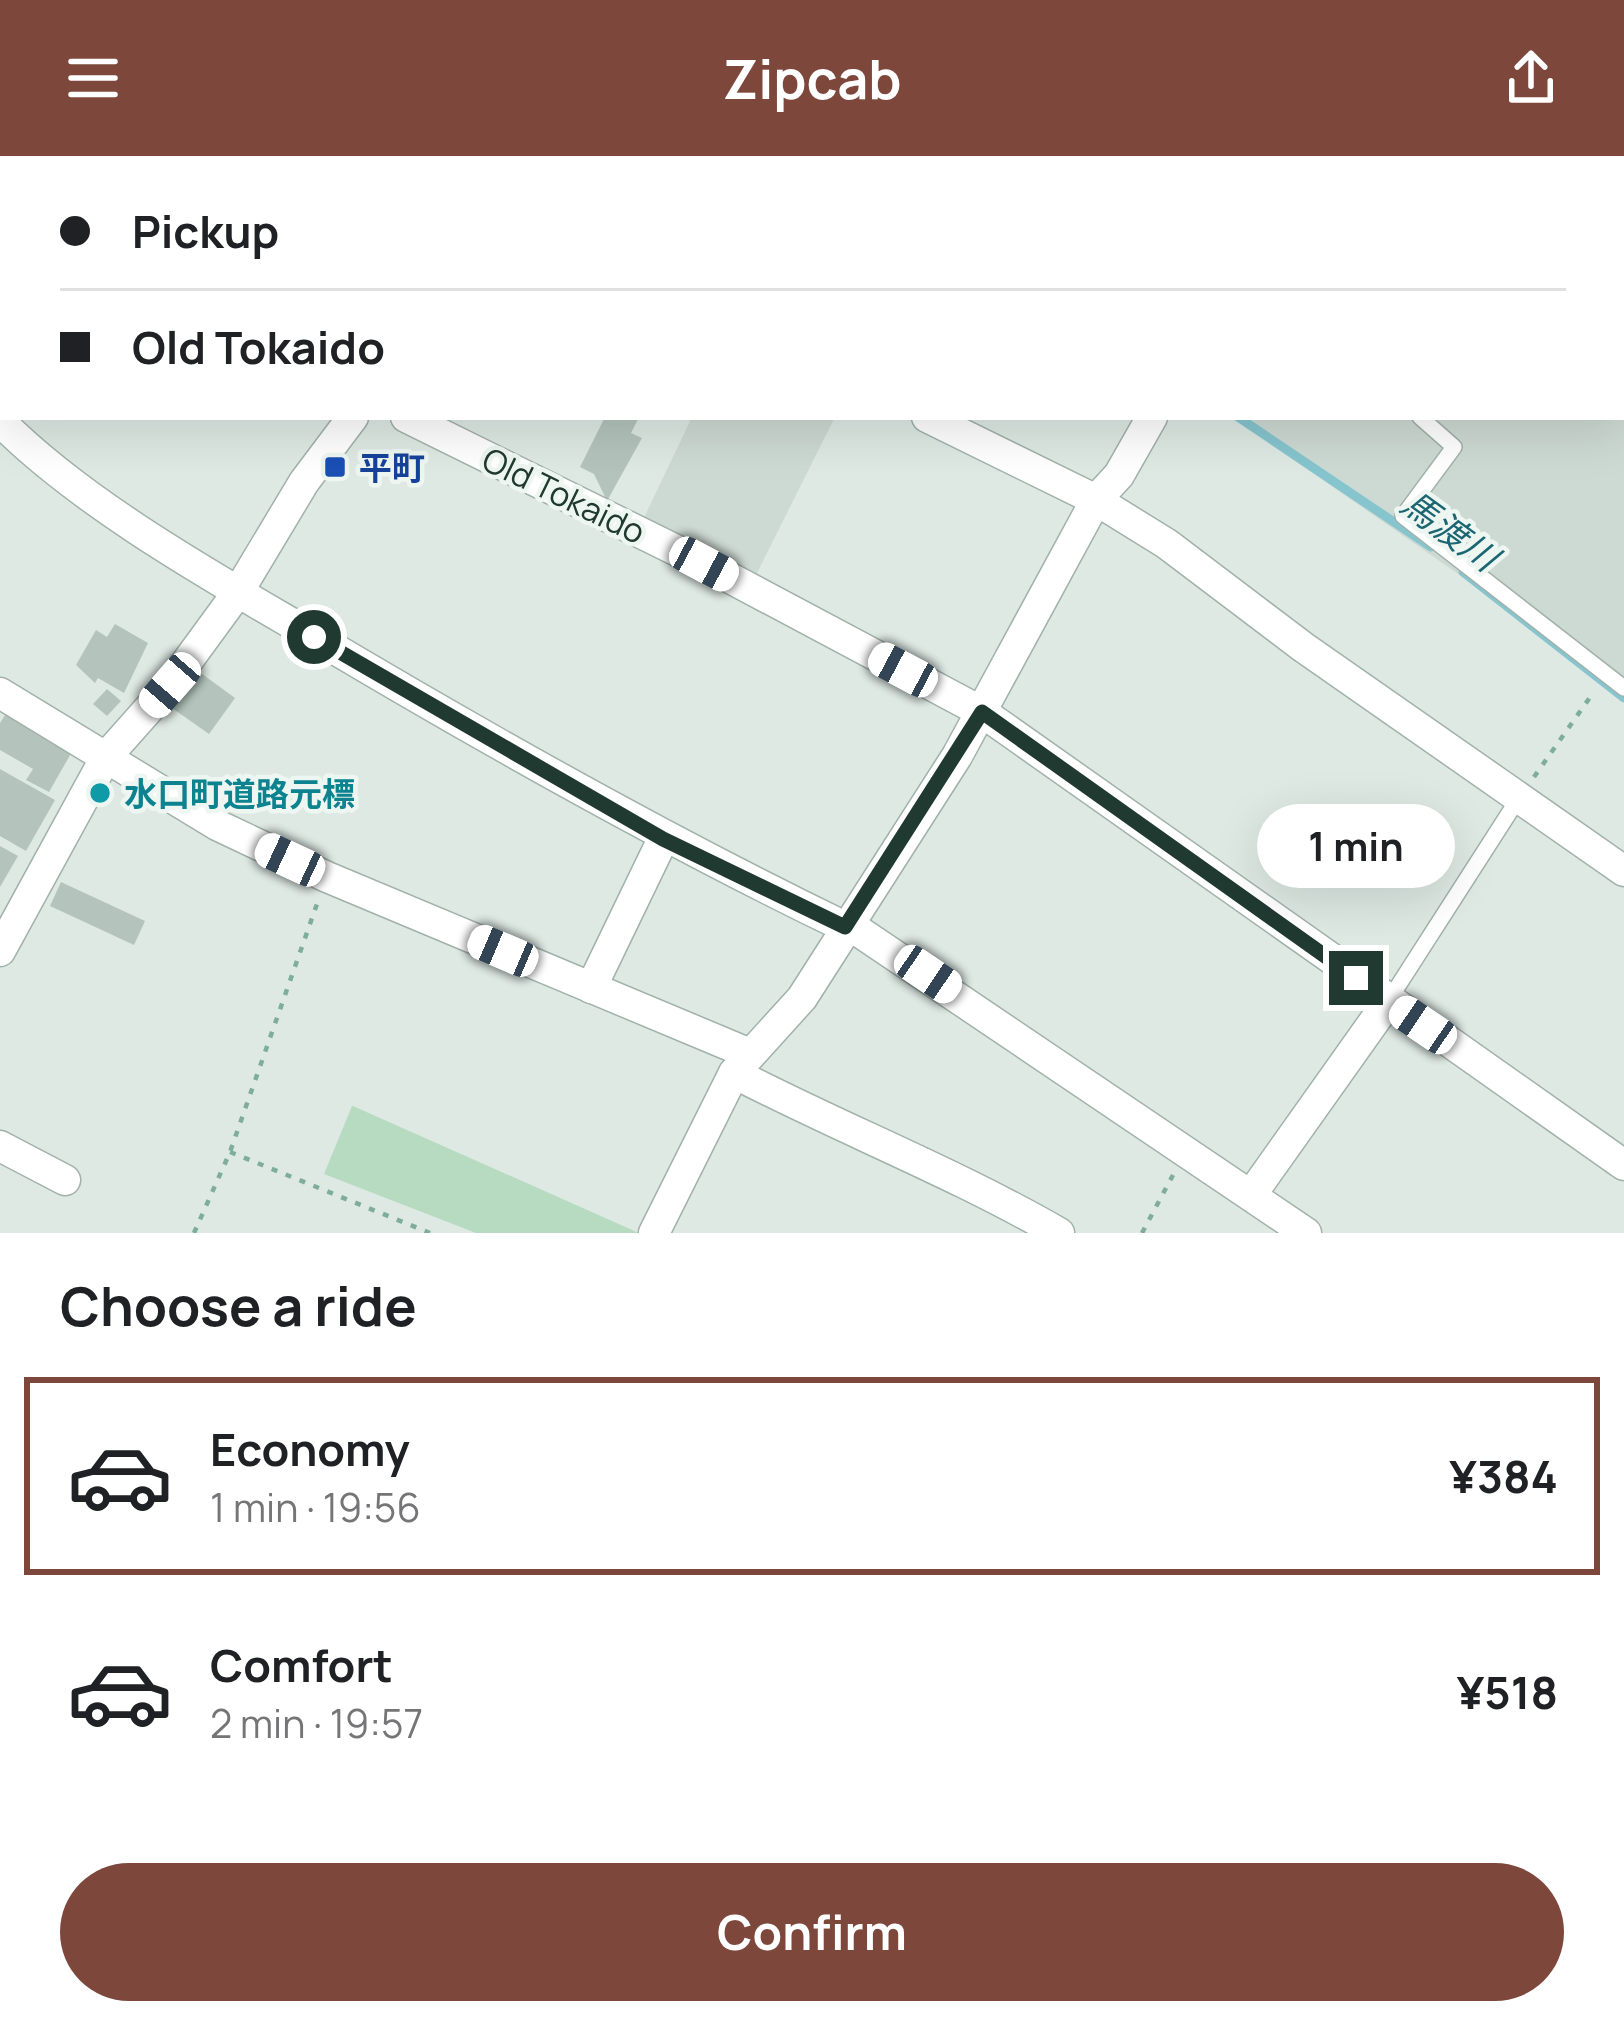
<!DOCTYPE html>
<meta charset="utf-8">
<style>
:root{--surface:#fff;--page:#f6f6f6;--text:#202124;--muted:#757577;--line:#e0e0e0;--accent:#7d483b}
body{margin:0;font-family:Manrope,"Noto Sans JP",sans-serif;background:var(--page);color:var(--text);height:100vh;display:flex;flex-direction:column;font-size:45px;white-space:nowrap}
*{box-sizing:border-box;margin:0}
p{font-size:39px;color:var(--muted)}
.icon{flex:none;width:66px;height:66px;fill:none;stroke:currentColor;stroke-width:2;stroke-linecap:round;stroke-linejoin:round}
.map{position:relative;height:1077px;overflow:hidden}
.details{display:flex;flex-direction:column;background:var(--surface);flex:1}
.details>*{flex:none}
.hud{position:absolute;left:0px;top:0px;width:1626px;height:264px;box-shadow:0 12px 48px #0002;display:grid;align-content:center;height:264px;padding:0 60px;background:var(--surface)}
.end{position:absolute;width:54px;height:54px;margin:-27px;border:15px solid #203931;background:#fff;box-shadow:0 0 0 6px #fff}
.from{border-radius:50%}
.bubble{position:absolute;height:84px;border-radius:42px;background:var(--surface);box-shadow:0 12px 48px #0002;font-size:39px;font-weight:700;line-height:84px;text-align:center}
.car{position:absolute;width:36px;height:72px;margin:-36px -18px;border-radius:15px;box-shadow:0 0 9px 3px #0007;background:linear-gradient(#fff 24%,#345 0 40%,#fff 0 76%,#345 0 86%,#fff 0)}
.hud b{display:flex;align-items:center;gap:42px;height:114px;font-size:45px}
.hud b+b{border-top:3px solid var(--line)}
.hud i{width:30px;height:30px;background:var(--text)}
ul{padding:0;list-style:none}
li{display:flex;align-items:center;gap:36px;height:198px;margin:0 24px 18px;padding:0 36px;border:6px solid transparent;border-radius:0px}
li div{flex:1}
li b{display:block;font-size:45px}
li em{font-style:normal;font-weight:700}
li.active{border-color:var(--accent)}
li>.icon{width:108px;height:108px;stroke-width:1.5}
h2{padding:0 60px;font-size:54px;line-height:144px}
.button{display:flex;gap:24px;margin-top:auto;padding:24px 60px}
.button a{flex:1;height:138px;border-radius:72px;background:var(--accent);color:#fff;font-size:48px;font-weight:700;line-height:138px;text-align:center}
header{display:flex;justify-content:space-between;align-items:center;height:156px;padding:0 60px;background:var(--accent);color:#fff;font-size:54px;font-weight:700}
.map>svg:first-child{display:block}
</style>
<header><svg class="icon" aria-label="menu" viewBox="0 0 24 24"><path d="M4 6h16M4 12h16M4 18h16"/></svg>Zipcab<svg class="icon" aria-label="share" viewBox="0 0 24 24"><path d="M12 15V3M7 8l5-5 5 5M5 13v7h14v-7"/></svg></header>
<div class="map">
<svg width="1624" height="1077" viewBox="0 0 1624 1077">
<rect width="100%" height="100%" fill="#dee9e4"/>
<g fill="#cdd9d3">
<path d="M 1243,0 L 1624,0 L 1624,533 L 1232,261 L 1623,261 L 1623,3 Z"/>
<path d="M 692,261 L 835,261 L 756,419 L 745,422 L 642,366 Z"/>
</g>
<path fill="#b7dbc0" d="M 352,950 L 353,950 L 639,1077 L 476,1077 L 324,1018 Z"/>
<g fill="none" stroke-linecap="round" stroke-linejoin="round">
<g stroke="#86c5ce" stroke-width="9">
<path d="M 1238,261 L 1431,391"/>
<path d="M 1463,416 L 1624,542"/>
</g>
</g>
<g fill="#b4c4bd">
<path d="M 605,261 L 639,261 L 631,277 L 642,282 L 607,345 L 594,318 L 580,311 Z"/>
<path d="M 115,468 L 148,487 L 124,537 L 98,522 L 95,527 L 76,509 L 96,474 L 107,481 Z"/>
<path d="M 198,515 L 235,542 L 209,578 L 172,552 Z"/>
<path d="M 107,533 L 121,545 L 107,560 L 93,548 Z"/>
<path d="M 7,556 L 73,594 L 49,636 L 26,624 L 33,613 L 0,594 L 0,567 Z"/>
<path d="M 0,613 L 55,644 L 26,695 L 0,680 Z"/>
<path d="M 0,690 L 18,700 L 0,731 Z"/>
<path d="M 61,726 L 145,765 L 134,789 L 50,750 Z"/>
</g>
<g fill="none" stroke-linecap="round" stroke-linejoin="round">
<defs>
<g id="lane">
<path d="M 1420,261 L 1454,291 L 1403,360 L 1624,532"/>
<path d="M 1389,844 L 1520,640"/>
</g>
<g id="street">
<path d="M 379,0 L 387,3"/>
<path d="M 788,0 L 794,3"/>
<path d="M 478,3 L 480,0"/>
<path d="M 1230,3 L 1232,0"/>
<path d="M 0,28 L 3,30"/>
<path d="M 406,261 L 704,408 L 982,556 L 1624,1009"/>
<path d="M 927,261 L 1096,344 L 1167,388 L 1303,491 L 1624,715"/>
<path d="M 0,265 C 80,346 209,419 308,477 C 484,582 661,682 845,771"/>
<path d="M 0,537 L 217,669 L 327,721 L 750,898"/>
<path d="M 848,768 L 1306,1077"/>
<path d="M 0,795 L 106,601 L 170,529 L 238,436 L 304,326 L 353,261"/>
<path d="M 591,832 L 663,683"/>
<path d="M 734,917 C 842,973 953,1016 1059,1077"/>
<path d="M 0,990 L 65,1024"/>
<path d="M 1251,1039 L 1388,846"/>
<path d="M 654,1077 L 734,917 L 802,842 L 957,600 L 1096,344 L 1119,319 L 1152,261"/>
</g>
</defs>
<use href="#lane" stroke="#a1b1ab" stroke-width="18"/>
<use href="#street" stroke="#a1b1ab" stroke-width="33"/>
<g stroke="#7fad9d" stroke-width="4.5" stroke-dasharray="6 9" stroke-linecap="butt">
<path d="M 197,3 L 198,0"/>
<path d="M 1534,621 L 1593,537"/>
<path d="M 230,996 L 430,1077"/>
<path d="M 194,1077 L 230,996 L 318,745"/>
<path d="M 1142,1077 L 1173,1019"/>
</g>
<use href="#lane" stroke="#fff" stroke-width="15"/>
<use href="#street" stroke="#fff" stroke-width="30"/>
</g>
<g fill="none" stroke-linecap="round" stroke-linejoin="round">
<path stroke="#203931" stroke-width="15" d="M 314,481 L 663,683 L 845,771 L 982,556 L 1356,822"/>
</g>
<rect fill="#1a4fb4" stroke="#eef6f2" stroke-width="4.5" x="323" y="299" width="24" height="24" rx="6"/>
<circle fill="#0f9aa8" stroke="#eef6f2" stroke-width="4.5" cx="100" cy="637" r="12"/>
<g text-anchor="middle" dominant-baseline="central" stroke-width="9" stroke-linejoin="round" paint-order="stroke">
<g font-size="33" font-weight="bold" fill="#164399" stroke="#eef6f2" text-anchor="start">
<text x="359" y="311">平町</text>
</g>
<g font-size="33" fill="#203931" stroke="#eef6f2">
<text transform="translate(564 339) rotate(26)">Old Tokaido</text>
</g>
<g font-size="33" font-weight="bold" fill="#0d838f" stroke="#eef6f2" text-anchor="start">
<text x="124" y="637">水口町道路元標</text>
</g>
<g font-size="36" font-style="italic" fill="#1c6673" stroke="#eef6f2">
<text transform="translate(1450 374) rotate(36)">馬渡川</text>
</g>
</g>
</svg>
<i class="end from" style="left:314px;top:481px"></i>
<i class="end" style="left:1356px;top:822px"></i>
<div class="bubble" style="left:1257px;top:648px;width:198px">1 min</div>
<i class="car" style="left:704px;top:408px;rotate:118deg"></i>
<i class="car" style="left:903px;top:514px;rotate:298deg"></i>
<i class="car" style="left:170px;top:529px;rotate:221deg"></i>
<i class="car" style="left:290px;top:704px;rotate:295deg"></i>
<i class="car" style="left:503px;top:795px;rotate:293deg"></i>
<i class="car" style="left:928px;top:818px;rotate:124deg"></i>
<i class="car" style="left:1423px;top:869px;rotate:304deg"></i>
<div class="hud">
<b><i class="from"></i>Pickup</b>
<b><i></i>Old Tokaido</b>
</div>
</div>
<section class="details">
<h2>Choose a ride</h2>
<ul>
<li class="active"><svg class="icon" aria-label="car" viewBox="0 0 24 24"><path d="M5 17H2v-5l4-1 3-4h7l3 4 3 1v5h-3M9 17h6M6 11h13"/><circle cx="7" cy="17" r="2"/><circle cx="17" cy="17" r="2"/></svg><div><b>Economy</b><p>1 min · 19:56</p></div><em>¥384</em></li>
<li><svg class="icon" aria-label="car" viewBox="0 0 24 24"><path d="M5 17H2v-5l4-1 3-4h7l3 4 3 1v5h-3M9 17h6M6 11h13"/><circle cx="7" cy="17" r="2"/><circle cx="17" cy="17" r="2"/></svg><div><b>Comfort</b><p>2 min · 19:57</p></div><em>¥518</em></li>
</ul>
<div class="button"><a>Confirm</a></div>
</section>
